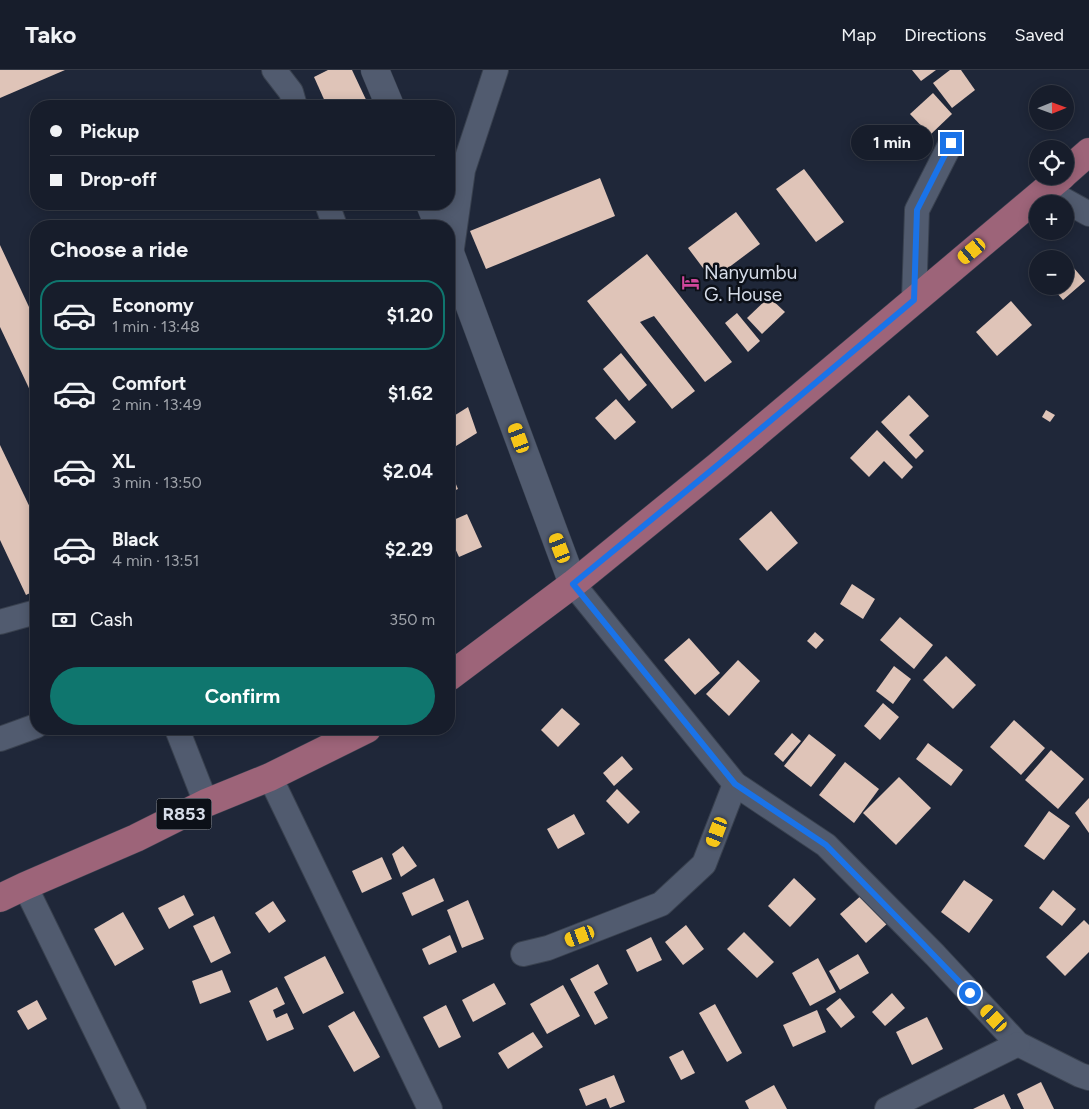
<!DOCTYPE html>
<meta charset="utf-8">
<style>
:root{--surface:#171d2b;--page:#242a37;--text:#f1f3f6;--muted:#9ea2a9;--line:#363b47;--accent:#0f766e}
body{margin:0;font-family:Figtree,sans-serif;background:var(--page);color:var(--text);height:100vh;display:flex;flex-direction:column;font-size:19px;white-space:nowrap}
*{box-sizing:border-box;margin:0}
p{font-size:16px;color:var(--muted)}
.icon{flex:none;width:28px;height:28px;fill:none;stroke:currentColor;stroke-width:2;stroke-linecap:round;stroke-linejoin:round}
.map{position:relative;flex:1;overflow:hidden}
.details{position:absolute;left:30px;top:150px;width:425px;height:515px;display:flex;flex-direction:column;background:var(--surface);border-radius:20px;box-shadow:0 2px 12px #0003,0 0 0 1px var(--line)}
.details>*{flex:none}
.banner{position:absolute;left:30px;top:30px;width:425px;height:110px;border-radius:20px;box-shadow:0 2px 12px #0003,0 0 0 1px var(--line);display:grid;align-content:center;height:110px;padding:0 20px;background:var(--surface)}
.needle{width:32px;rotate:89deg}
.tools{position:absolute;left:1029px;top:15px;display:grid;gap:10px}
.tools a{display:grid;place-items:center;width:45px;height:45px;border-radius:50%;background:var(--surface);box-shadow:0 2px 12px #0003,0 0 0 1px var(--line);font-size:25px}
.end{position:absolute;width:22px;height:22px;margin:-11px;border:6px solid #1a73e8;background:#fff;box-shadow:0 0 0 2px #fff}
.from{border-radius:50%}
.bubble{position:absolute;height:35px;border-radius:18px;background:var(--surface);box-shadow:0 2px 12px #0003,0 0 0 1px var(--line);font-size:16px;font-weight:700;line-height:35px;text-align:center}
.car{position:absolute;width:15px;height:30px;margin:-15px -8px;border-radius:6px;box-shadow:0 0 4px 1px #0007;background:linear-gradient(#f5c518 24%,#345 0 40%,#f5c518 0 76%,#345 0 86%,#f5c518 0)}
.banner b{display:flex;align-items:center;gap:18px;height:48px;font-size:19px}
.banner b+b{border-top:1px solid var(--line)}
.banner i{width:12px;height:12px;background:var(--text)}
ul{padding:0;list-style:none}
li{display:flex;align-items:center;gap:15px;height:70px;margin:0 10px 8px;padding:0 10px;border:2px solid transparent;border-radius:20px}
li div{flex:1}
li b{display:block;font-size:19px}
li em{font-style:normal;font-weight:700}
li.on{border-color:var(--accent)}
li>.icon{width:45px;height:45px;stroke-width:1.5}
h2{padding:0 20px;font-size:22px;line-height:60px}
.pay{display:flex;align-items:center;gap:12px;height:55px;padding:0 20px;font-size:19px}
.pay p{margin-inline-start:auto}
.cta{display:flex;gap:10px;margin-top:auto;padding:10px 20px}
.cta a{flex:1;height:58px;border-radius:30px;background:var(--accent);color:#fff;font-size:20px;font-weight:700;line-height:58px;text-align:center}
header{display:flex;align-items:center;gap:30px;box-sizing:border-box;height:70px;padding:0 25px;background:var(--surface);border-bottom:1px solid var(--line)}
header strong{font-size:24px}
nav{display:flex;gap:28px;margin-inline-start:auto;font-size:18px}
.map>svg:first-child{display:block}
</style>
<header>
<strong>Tako</strong>
<nav><a>Map</a><a>Directions</a><a>Saved</a></nav>
</header>
<div class="map">
<svg width="1089" height="1039" viewBox="0 0 1089 1039">
<rect width="100%" height="100%" fill="#1f2739"/>
<g fill="#dfc4b8">
<path d="M 0,0 L 65,0 L 0,28 Z"/>
<path d="M 328,0 L 352,0 L 369,36 L 327,36 L 314,7 Z"/>
<path d="M 912,0 L 936,0 L 921,11 Z"/>
<path d="M 950,0 L 961,0 L 975,20 L 952,38 L 933,13 Z"/>
<path d="M 933,23 L 952,44 L 930,65 L 910,44 Z"/>
<path d="M 804,99 L 844,152 L 816,172 L 776,119 Z"/>
<path d="M 600,108 L 615,146 L 486,199 L 470,161 Z"/>
<path d="M 736,142 L 760,174 L 712,210 L 688,178 Z"/>
<path d="M 0,175 L 36,252 L 36,333 L 0,257 Z"/>
<path d="M 1061,183 L 1085,211 L 1063,230 L 1051,216 L 1065,216 L 1065,189 L 1055,189 Z"/>
<path d="M 647,184 L 732,292 L 705,312 L 654,246 L 640,252 L 695,321 L 672,339 L 587,231 Z"/>
<path d="M 769,227 L 785,242 L 762,264 L 747,248 Z"/>
<path d="M 1011,231 L 1032,255 L 997,286 L 976,262 Z"/>
<path d="M 737,243 L 760,271 L 748,282 L 725,253 Z"/>
<path d="M 621,283 L 647,315 L 629,331 L 603,299 Z"/>
<path d="M 909,325 L 929,346 L 909,365 L 924,381 L 916,389 L 881,352 Z"/>
<path d="M 616,329 L 636,352 L 615,370 L 595,348 Z"/>
<path d="M 468,337 L 477,363 L 456,376 L 449,364 L 449,349 Z"/>
<path d="M 1046,340 L 1055,345 L 1050,352 L 1042,347 Z"/>
<path d="M 877,360 L 913,397 L 902,409 L 884,391 L 869,407 L 850,388 Z"/>
<path d="M 0,375 L 36,450 L 36,520 L 26,525 L 0,470 Z"/>
<path d="M 449,398 L 458,419 L 449,423 Z"/>
<path d="M 771,441 L 798,473 L 767,501 L 739,469 Z"/>
<path d="M 467,444 L 482,477 L 459,487 L 449,465 L 449,452 Z"/>
<path d="M 852,514 L 875,529 L 863,549 L 840,534 Z"/>
<path d="M 900,547 L 933,575 L 914,599 L 880,570 Z"/>
<path d="M 815,562 L 824,570 L 816,579 L 807,571 Z"/>
<path d="M 689,568 L 720,603 L 695,625 L 664,590 Z"/>
<path d="M 946,586 L 976,615 L 953,639 L 923,610 Z"/>
<path d="M 738,590 L 760,611 L 729,646 L 706,624 Z"/>
<path d="M 894,596 L 911,609 L 893,634 L 876,621 Z"/>
<path d="M 883,633 L 899,647 L 880,670 L 864,656 Z"/>
<path d="M 562,638 L 580,654 L 558,677 L 541,660 Z"/>
<path d="M 1014,650 L 1045,678 L 1021,705 L 990,677 Z"/>
<path d="M 792,663 L 801,671 L 783,692 L 774,684 Z"/>
<path d="M 809,664 L 836,685 L 811,717 L 784,696 Z"/>
<path d="M 928,673 L 963,700 L 951,716 L 916,689 Z"/>
<path d="M 1051,680 L 1084,709 L 1058,739 L 1025,710 Z"/>
<path d="M 622,686 L 633,699 L 614,716 L 603,703 Z"/>
<path d="M 845,692 L 879,719 L 854,753 L 819,725 Z"/>
<path d="M 899,707 L 931,738 L 896,775 L 863,743 Z"/>
<path d="M 617,719 L 640,742 L 628,754 L 606,731 Z"/>
<path d="M 1089,728 L 1089,763 L 1075,743 Z"/>
<path d="M 1049,741 L 1070,756 L 1044,790 L 1024,776 Z"/>
<path d="M 574,744 L 585,764 L 558,779 L 547,759 Z"/>
<path d="M 403,776 L 417,796 L 401,807 L 392,784 Z"/>
<path d="M 382,787 L 392,809 L 362,823 L 352,801 Z"/>
<path d="M 434,808 L 444,831 L 412,846 L 402,823 Z"/>
<path d="M 794,808 L 816,829 L 790,857 L 768,836 Z"/>
<path d="M 964,810 L 993,830 L 969,863 L 941,842 Z"/>
<path d="M 1053,820 L 1076,839 L 1062,856 L 1039,838 Z"/>
<path d="M 863,824 L 889,852 L 866,873 L 840,844 Z"/>
<path d="M 184,825 L 194,845 L 169,859 L 158,838 Z"/>
<path d="M 468,830 L 484,869 L 462,878 L 447,840 Z"/>
<path d="M 273,831 L 286,851 L 269,863 L 255,843 Z"/>
<path d="M 123,842 L 144,879 L 115,896 L 94,859 Z"/>
<path d="M 214,846 L 231,883 L 211,893 L 193,856 Z"/>
<path d="M 1084,850 L 1089,855 L 1089,882 L 1065,906 L 1046,887 Z"/>
<path d="M 686,855 L 704,879 L 683,895 L 665,872 Z"/>
<path d="M 744,862 L 774,892 L 757,908 L 727,879 Z"/>
<path d="M 450,865 L 457,882 L 429,895 L 422,879 Z"/>
<path d="M 651,867 L 662,890 L 637,902 L 626,880 Z"/>
<path d="M 858,884 L 869,903 L 840,920 L 829,901 Z"/>
<path d="M 325,886 L 344,923 L 303,944 L 284,907 Z"/>
<path d="M 818,888 L 836,922 L 810,936 L 792,903 Z"/>
<path d="M 598,894 L 608,914 L 594,922 L 608,948 L 595,955 L 570,909 Z"/>
<path d="M 222,900 L 231,922 L 200,934 L 192,911 Z"/>
<path d="M 494,913 L 506,934 L 473,952 L 462,930 Z"/>
<path d="M 563,915 L 580,946 L 547,964 L 530,934 Z"/>
<path d="M 277,917 L 285,934 L 273,940 L 276,948 L 287,943 L 294,959 L 267,971 L 249,931 Z"/>
<path d="M 892,923 L 905,938 L 885,956 L 872,942 Z"/>
<path d="M 840,928 L 855,947 L 841,958 L 826,939 Z"/>
<path d="M 37,930 L 47,949 L 28,960 L 17,941 Z"/>
<path d="M 715,934 L 742,983 L 727,992 L 699,943 Z"/>
<path d="M 446,935 L 461,967 L 439,978 L 423,947 Z"/>
<path d="M 817,940 L 826,962 L 793,977 L 783,955 Z"/>
<path d="M 354,941 L 380,987 L 354,1002 L 328,956 Z"/>
<path d="M 927,947 L 943,979 L 912,995 L 896,962 Z"/>
<path d="M 533,962 L 543,977 L 508,999 L 498,983 Z"/>
<path d="M 683,980 L 695,1003 L 681,1010 L 669,987 Z"/>
<path d="M 614,1005 L 625,1032 L 610,1038 L 606,1028 L 586,1036 L 579,1019 Z"/>
<path d="M 1041,1012 L 1054,1039 L 1024,1039 L 1017,1024 Z"/>
<path d="M 774,1015 L 787,1039 L 749,1039 L 745,1031 Z"/>
<path d="M 1004,1024 L 1011,1039 L 973,1039 Z"/>
</g>
<g fill="none" stroke-linecap="round" stroke-linejoin="round">
<defs>
<g id="minor">
<path d="M 274,0 L 291,22 L 295,36"/>
<path d="M 1046,120 L 1089,144"/>
<path d="M 327,134 L 335,156"/>
<path d="M 451,185 L 463,100 L 496,0"/>
<path d="M 914,230 L 917,140 L 951,73"/>
<path d="M 573,514 L 735,714 L 826,775 L 935,885 L 1018,974 L 1080,1005 L 1089,1008"/>
<path d="M 0,552 L 36,542"/>
<path d="M 177,659 L 206,733"/>
<path d="M 0,669 L 36,656"/>
<path d="M 270,707 L 430,1039"/>
<path d="M 25,816 L 134,1039"/>
<path d="M 523,884 L 548,878 L 661,834 L 704,794 L 735,714"/>
<path d="M 887,1039 L 1018,974"/>
</g>
<g id="tertiary">
<path d="M 375,0 L 390,36"/>
<path d="M 430,134 L 439,156"/>
<path d="M 449,180 L 573,514"/>
</g>
<g id="primary">
<path d="M 1065,103 L 1089,82"/>
<path d="M 449,607 L 573,514 L 719,395 L 1062,106"/>
<path d="M 0,828 L 25,816 L 136,768 L 206,733 L 270,707 L 367,659"/>
</g>
</defs>
<use href="#minor" stroke="#39414f" stroke-width="26"/>
<use href="#tertiary" stroke="#39414f" stroke-width="29"/>
<use href="#primary" stroke="#39414f" stroke-width="29"/>
<use href="#minor" stroke="#515b6f" stroke-width="24"/>
<use href="#tertiary" stroke="#515b6f" stroke-width="28"/>
<use href="#primary" stroke="#9d6479" stroke-width="28"/>
</g>
<g fill="none" stroke-linecap="round" stroke-linejoin="round">
<path stroke="#1a73e8" stroke-width="6" d="M 951,73 L 917,140 L 914,230 L 719,394 L 573,514 L 735,714 L 826,775 L 921,872 L 970,923"/>
</g>
<defs>
<symbol id="hotel-bare" viewBox="-9 -9 18 18"><path d="M-6-4.5h1.5V1H6V5H4.5V3h-9V5H-6ZM-4 0a1.8 1.8 0 1 1 3.6 0ZM.5 0V-2.5h3Q6-2.5 6 0Z" fill="#d1479c" stroke="#0c1018" stroke-width="2.5" paint-order="stroke"/></symbol>
</defs>
<g fill-rule="evenodd">
<use href="#hotel-bare" x="678" y="200" width="25" height="25"/>
</g>
<g text-anchor="middle" dominant-baseline="central" stroke-width="5" stroke-linejoin="round" paint-order="stroke">
<rect fill="#0c1018" stroke="#999faa" stroke-width="1" x="156.5" y="728.5" width="55" height="31" rx="4"/>
<g font-size="18" font-weight="bold" fill="#d6dce8">
<text x="184" y="744">R853</text>
</g>
<g font-size="19" fill="#d6dce8" stroke="#0c1018" text-anchor="start">
<text x="704" y="202">Nanyumbu<tspan x="704" dy="22">G. House</tspan></text>
</g>
</g>
</svg>
<div class="tools">
<a><svg class="needle" viewBox="-14 -14 28 28"><path d="M0-13l5 13h-10z" fill="#e53935"/><path d="M0 13l5-13h-10z" fill="#9ea2a9"/></svg></a>
<a><svg class="icon" aria-label="locate" viewBox="0 0 24 24"><circle cx="12" cy="12" r="6"/><path d="M12 2v4M12 18v4M2 12h4M18 12h4"/></svg></a>
<a>+</a>
<a>−</a>
</div>
<i class="end from" style="left:970px;top:923px"></i>
<i class="end" style="left:951px;top:73px"></i>
<div class="bubble" style="left:851px;top:55px;width:82px">1 min</div>
<i class="car" style="left:972px;top:181px;rotate:230deg"></i>
<i class="car" style="left:519px;top:368px;rotate:340deg"></i>
<i class="car" style="left:560px;top:478px;rotate:339deg"></i>
<i class="car" style="left:717px;top:762px;rotate:201deg"></i>
<i class="car" style="left:580px;top:866px;rotate:249deg"></i>
<i class="car" style="left:994px;top:948px;rotate:317deg"></i>
<div class="banner">
<b><i class="from"></i>Pickup</b>
<b><i></i>Drop-off</b>
</div>
<section class="details">
<h2>Choose a ride</h2>
<ul>
<li class="on"><svg class="icon" aria-label="car" viewBox="0 0 24 24"><path d="M5 17H2v-5l4-1 3-4h7l3 4 3 1v5h-3M9 17h6M6 11h13"/><circle cx="7" cy="17" r="2"/><circle cx="17" cy="17" r="2"/></svg><div><b>Economy</b><p>1 min · 13:48</p></div><em>$1.20</em></li>
<li><svg class="icon" aria-label="car" viewBox="0 0 24 24"><path d="M5 17H2v-5l4-1 3-4h7l3 4 3 1v5h-3M9 17h6M6 11h13"/><circle cx="7" cy="17" r="2"/><circle cx="17" cy="17" r="2"/></svg><div><b>Comfort</b><p>2 min · 13:49</p></div><em>$1.62</em></li>
<li><svg class="icon" aria-label="car" viewBox="0 0 24 24"><path d="M5 17H2v-5l4-1 3-4h7l3 4 3 1v5h-3M9 17h6M6 11h13"/><circle cx="7" cy="17" r="2"/><circle cx="17" cy="17" r="2"/></svg><div><b>XL</b><p>3 min · 13:50</p></div><em>$2.04</em></li>
<li><svg class="icon" aria-label="car" viewBox="0 0 24 24"><path d="M5 17H2v-5l4-1 3-4h7l3 4 3 1v5h-3M9 17h6M6 11h13"/><circle cx="7" cy="17" r="2"/><circle cx="17" cy="17" r="2"/></svg><div><b>Black</b><p>4 min · 13:51</p></div><em>$2.29</em></li>
</ul>
<div class="pay"><svg class="icon" aria-label="cash" viewBox="0 0 24 24"><path d="M3 7h18v10H3z"/><circle cx="12" cy="12" r="2"/></svg>Cash<p>350 m</p></div>
<div class="cta"><a>Confirm</a></div>
</section>
</div>
